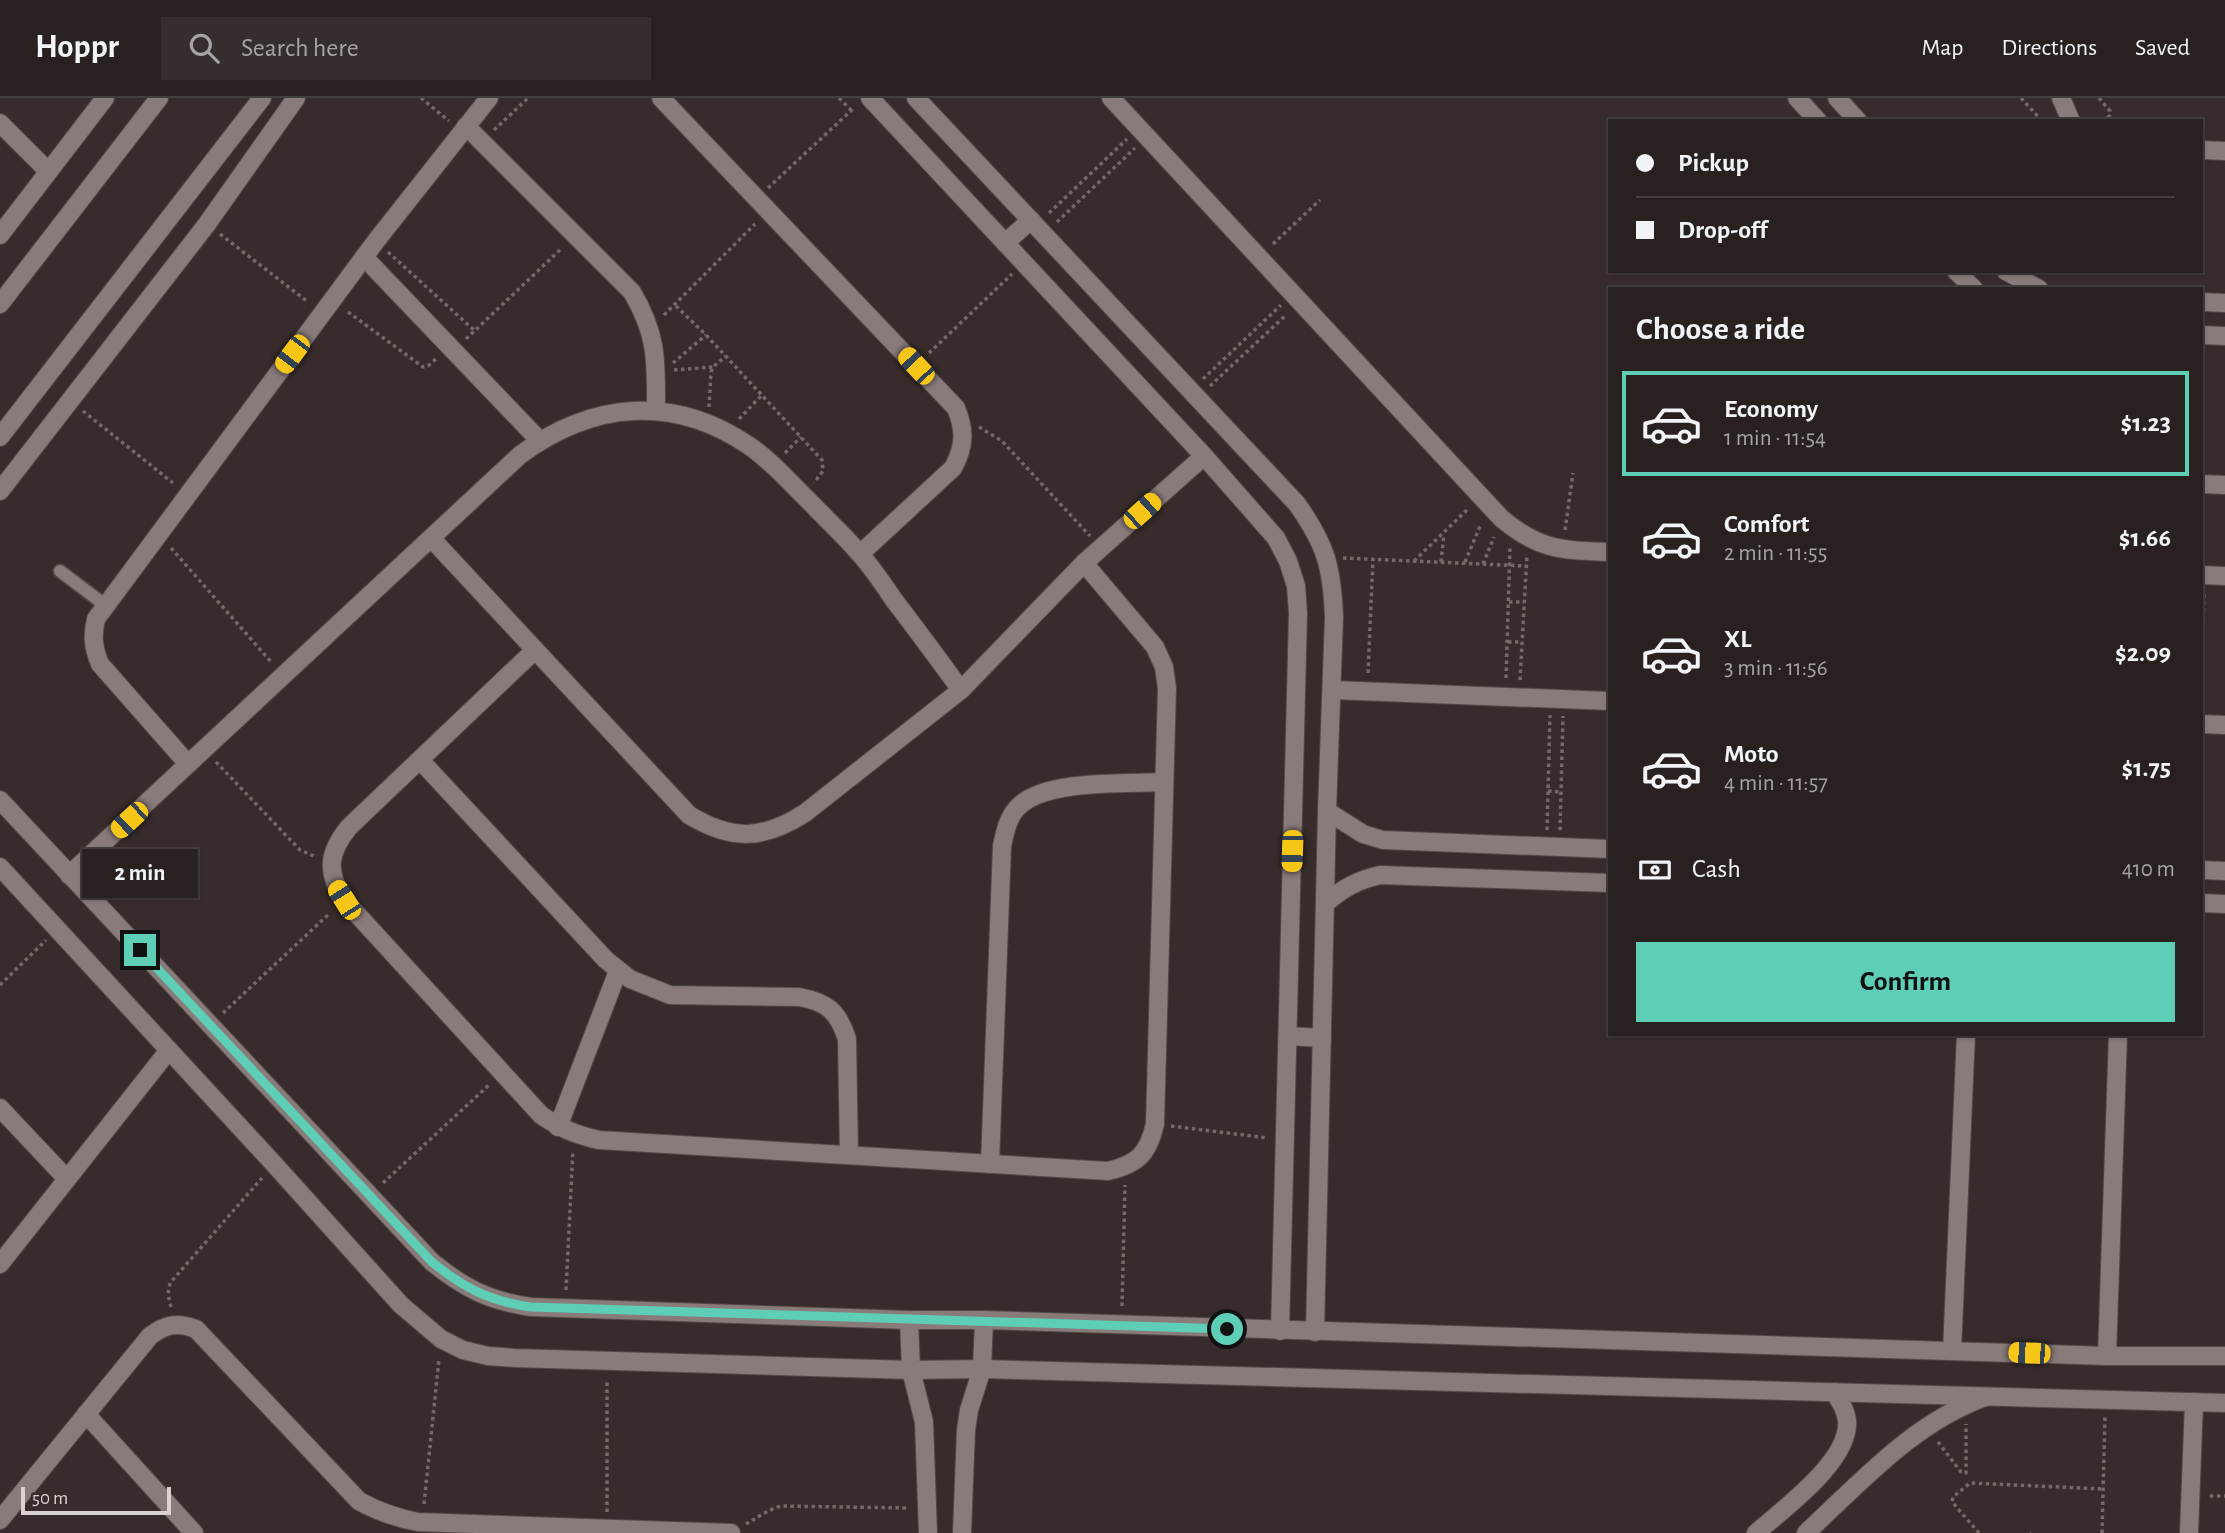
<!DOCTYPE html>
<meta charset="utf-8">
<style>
:root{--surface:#292120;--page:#352e2d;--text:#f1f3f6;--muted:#a5a3a5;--line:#453e3e;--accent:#5eceb7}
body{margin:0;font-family:"Alegreya Sans",sans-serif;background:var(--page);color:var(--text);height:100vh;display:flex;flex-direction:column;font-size:26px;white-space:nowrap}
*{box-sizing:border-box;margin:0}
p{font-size:23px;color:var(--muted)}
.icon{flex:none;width:38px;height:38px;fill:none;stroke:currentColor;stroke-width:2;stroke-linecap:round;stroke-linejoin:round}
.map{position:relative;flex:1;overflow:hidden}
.drawer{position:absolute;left:1608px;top:189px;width:595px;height:749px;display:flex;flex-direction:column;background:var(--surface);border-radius:0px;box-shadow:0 2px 5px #0004,0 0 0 2px var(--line)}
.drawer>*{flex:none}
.banner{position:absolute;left:1608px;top:21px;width:595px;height:154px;border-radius:0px;box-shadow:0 2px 5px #0004,0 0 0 2px var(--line);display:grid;align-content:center;height:154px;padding:0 28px;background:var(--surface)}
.scale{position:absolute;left:21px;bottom:18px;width:150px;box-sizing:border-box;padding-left:7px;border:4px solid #d9d2d1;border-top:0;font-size:19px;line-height:24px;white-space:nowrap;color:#d9d2d1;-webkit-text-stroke:5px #372c2b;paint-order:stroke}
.end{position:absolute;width:32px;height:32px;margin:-16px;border:9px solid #5eceb7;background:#111;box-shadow:0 0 0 4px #111}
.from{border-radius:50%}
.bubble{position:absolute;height:49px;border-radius:0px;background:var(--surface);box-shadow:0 2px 5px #0004,0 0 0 2px var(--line);font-size:23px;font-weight:700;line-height:49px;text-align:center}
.car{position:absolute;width:21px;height:42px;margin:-21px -10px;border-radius:9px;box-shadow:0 0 5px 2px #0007;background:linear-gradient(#f5c518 24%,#345 0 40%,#f5c518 0 76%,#345 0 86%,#f5c518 0)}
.banner b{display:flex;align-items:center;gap:24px;height:66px;font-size:26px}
.banner b+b{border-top:2px solid var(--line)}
.banner i{width:18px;height:18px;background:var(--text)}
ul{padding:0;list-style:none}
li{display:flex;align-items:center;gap:21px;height:105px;margin:0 14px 10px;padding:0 14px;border:4px solid transparent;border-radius:0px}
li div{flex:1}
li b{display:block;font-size:26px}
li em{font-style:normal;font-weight:700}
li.selected{border-color:var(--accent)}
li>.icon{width:63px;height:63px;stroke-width:1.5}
h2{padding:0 28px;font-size:32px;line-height:84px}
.pay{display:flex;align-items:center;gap:18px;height:77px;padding:0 28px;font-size:26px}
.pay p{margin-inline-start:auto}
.action{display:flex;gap:14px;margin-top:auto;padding:14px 28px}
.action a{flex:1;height:80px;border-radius:0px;background:var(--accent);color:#111;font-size:28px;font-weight:700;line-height:80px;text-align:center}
header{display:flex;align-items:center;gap:42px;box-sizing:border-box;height:98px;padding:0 35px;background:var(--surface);border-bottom:2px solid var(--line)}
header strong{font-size:33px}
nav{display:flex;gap:38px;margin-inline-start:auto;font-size:24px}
.search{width:490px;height:63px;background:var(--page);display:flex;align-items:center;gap:18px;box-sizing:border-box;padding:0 24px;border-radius:0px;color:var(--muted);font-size:26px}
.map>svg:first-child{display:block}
</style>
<header>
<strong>Hoppr</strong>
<div class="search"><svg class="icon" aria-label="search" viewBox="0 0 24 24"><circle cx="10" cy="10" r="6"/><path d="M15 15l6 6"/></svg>Search here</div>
<nav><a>Map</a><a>Directions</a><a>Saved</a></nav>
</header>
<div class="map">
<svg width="2225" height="1435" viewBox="0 0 2225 1435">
<rect width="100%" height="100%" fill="#372c2b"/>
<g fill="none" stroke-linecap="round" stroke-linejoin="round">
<defs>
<path id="service" d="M 60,473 L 105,507"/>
<g id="minor">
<path d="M 661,0 L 956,310 C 965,332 965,348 953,370 L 860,456"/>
<path d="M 870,0 L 1204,358 L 1276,440 L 1288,463 L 1296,488 L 1298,515 L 1280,1233"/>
<path d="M 916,0 L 1297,406 C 1326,447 1332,469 1334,519 L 1327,713 L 1315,1234"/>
<path d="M 1111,0 L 1501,420 C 1540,453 1562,452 1610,454"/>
<path d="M 1797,0 L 1818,23"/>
<path d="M 1837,0 L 1858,23"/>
<path d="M 2061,0 L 2071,23"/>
<path d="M 0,25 L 48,73"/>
<path d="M 466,28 L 632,194 C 658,238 656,264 656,313"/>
<path d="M 2202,52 L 2225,53"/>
<path d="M 0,137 L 105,0"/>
<path d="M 1005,145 L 1031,122"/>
<path d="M 364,159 L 540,343"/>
<path d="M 1956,173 L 1974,191"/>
<path d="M 2006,173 L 2039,191"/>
<path d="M 2202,204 L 2225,205"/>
<path d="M 2202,237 L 2225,238"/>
<path d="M 2202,386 L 2225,387"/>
<path d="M 0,393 L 207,126 L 296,0"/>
<path d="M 431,440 L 689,717 C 732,743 763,742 805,715 L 961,592 L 1084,465 L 1204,358"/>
<path d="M 2202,477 L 2225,478"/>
<path d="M 535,552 L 349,729 C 328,755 326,773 344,802 L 541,1017 C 560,1030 576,1037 599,1042 L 1108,1073 C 1138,1066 1148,1056 1155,1026 L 1167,590 L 1164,569 L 1155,549 L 1084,465"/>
<path d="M 1332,592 L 1610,603"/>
<path d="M 2202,626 L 2225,627"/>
<path d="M 420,662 L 606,862 L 630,881 L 670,897 L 799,899 C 827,904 838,913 847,941 L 849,1057"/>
<path d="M 188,666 L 100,566 C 93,549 92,538 96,521 L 376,143 L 489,0"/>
<path d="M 1327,713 L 1363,736 L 1383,742 L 1610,751"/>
<path d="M 2202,772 L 2225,773"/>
<path d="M 69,777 L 520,357 C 592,304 672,296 748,347 C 772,363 791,386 811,405 C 827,422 844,437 859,455 C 872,469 883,486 894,502 C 917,532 939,562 961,592"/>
<path d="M 1326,805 C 1343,790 1358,782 1380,777 L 1610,785"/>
<path d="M 2202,805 L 2225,806"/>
<path d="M 1288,938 L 1322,940"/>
<path d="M 0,1010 L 67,1081"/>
<path d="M 558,1029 L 618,873"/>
<path d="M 990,1066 L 1002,748 C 1005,734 1008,719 1018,709 C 1045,681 1126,686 1164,684"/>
<path d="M 0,1166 L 169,952"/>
<path d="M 909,1222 L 911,1272 L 924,1324 L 928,1435"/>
<path d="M 1952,1253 L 1966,936"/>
<path d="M 2107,1258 L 2118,936"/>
<path d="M 86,1316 L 194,1435"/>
<path d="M 0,1422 L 150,1238 C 166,1226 177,1224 196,1231 L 359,1403 C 379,1414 396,1420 418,1424 L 731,1435"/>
<path d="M 962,1435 L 966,1332 L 969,1312 L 982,1271 L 984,1222"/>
<path d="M 1756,1435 C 1783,1411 1850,1363 1847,1323 C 1846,1312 1840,1303 1834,1294"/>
<path d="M 1806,1435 C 1861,1384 1913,1325 1985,1299"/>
<path d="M 2189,1435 L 2194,1304"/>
</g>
<g id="tertiary">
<path d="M 0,206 L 159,0"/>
<path d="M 0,339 L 262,0"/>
<path d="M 0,702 L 432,1164 C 465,1191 490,1203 531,1209 L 909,1222 L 984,1222 L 2107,1258 L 2225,1258"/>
<path d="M 0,769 L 274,1066 L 401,1207 L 441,1241 L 463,1252 L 488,1258 L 515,1260 L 911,1272 L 982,1271 L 2225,1305"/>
</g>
</defs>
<use href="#service" stroke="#524948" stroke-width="15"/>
<use href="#minor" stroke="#524948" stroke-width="20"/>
<use href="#tertiary" stroke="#524948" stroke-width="20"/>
<g stroke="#736968" stroke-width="3.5" stroke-dasharray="3.5 3.5" stroke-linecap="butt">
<path d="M 421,0 L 449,23"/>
<path d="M 839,0 L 851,12"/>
<path d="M 2021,0 L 2042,23"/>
<path d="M 2099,0 L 2110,13 L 2110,17 L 2105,23"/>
<path d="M 494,32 L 528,0"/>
<path d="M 768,90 L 855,9"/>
<path d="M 1049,115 L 1127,41"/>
<path d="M 1057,124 L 1135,50"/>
<path d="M 220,136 L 308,204"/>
<path d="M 1273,146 L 1320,102"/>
<path d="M 388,154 L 475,233"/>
<path d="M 676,208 L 706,237 L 822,362 L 823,373 L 814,385"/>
<path d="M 348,214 L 423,269 L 428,268 L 437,260"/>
<path d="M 664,217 L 755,126"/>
<path d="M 466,241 L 562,150"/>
<path d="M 929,255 L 1012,176"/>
<path d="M 673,265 L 706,237"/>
<path d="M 674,272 L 713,269"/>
<path d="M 1203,281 L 1281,207"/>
<path d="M 1210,288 L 1286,217"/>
<path d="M 709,309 L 711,274 L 713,269 L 726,258"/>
<path d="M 83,313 L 173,385"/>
<path d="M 739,321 L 762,297"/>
<path d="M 979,329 L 1002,343 L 1090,438"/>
<path d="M 785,355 L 801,339"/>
<path d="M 1565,432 L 1573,375"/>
<path d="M 171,450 L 272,565"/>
<path d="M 1343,460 L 1526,468"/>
<path d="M 1414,463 L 1469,410"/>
<path d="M 1441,464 L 1444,436"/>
<path d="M 1465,464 L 1481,426"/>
<path d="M 1483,466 L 1494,439"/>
<path d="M 1509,504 L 1524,504"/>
<path d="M 1508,544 L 1522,544"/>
<path d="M 2202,570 L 2204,494"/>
<path d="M 1368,575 L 1373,461"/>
<path d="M 1506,580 L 1510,448"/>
<path d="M 1520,582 L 1527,457"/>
<path d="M 216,664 L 300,752 L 316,759"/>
<path d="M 1548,693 L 1561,694"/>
<path d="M 1547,732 L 1550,617"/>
<path d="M 1560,732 L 1563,618"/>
<path d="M 0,887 L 46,842"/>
<path d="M 223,915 L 330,815"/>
<path d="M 1171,1028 L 1268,1040"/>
<path d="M 383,1085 L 490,986"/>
<path d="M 566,1192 L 573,1052"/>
<path d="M 1122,1208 L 1125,1087"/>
<path d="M 171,1209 L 168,1196 L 170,1185 L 262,1080"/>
<path d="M 1938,1344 L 1961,1374 L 1966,1375 L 1966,1326"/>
<path d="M 2210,1398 L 2225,1398"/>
<path d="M 424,1406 L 439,1261"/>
<path d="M 607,1414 L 607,1282"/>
<path d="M 746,1426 L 768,1413 L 780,1408 L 908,1410"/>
<path d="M 1979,1435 L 1952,1404 L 1953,1399 L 1970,1385 L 2103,1391"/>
<path d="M 2030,1435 L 2031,1435"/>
<path d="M 2102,1435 L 2105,1318"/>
</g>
<use href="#service" stroke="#887b7a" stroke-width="12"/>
<use href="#minor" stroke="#887b7a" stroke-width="18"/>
<use href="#tertiary" stroke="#887b7a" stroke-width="18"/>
</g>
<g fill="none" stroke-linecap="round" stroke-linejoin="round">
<path stroke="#5eceb7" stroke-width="9" d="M 140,852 L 432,1164 C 465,1191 490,1203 531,1209 L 1227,1231"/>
</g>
</svg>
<div class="scale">50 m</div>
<i class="end from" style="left:1227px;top:1231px"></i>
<i class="end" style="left:140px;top:852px"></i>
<div class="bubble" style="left:82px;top:751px;width:116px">2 min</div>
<i class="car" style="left:292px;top:256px;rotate:217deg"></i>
<i class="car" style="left:916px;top:268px;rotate:317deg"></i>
<i class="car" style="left:1142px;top:413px;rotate:48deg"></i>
<i class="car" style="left:129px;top:722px;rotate:227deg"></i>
<i class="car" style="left:1292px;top:753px;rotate:182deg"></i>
<i class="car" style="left:344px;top:802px;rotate:328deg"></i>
<i class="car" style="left:2029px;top:1255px;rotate:272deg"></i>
<div class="banner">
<b><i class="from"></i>Pickup</b>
<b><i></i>Drop-off</b>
</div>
<section class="drawer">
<h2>Choose a ride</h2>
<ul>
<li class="selected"><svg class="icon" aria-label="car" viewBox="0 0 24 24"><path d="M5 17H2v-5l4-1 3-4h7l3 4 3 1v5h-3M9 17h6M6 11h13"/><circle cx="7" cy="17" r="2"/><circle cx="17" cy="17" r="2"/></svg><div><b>Economy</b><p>1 min · 11:54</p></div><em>$1.23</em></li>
<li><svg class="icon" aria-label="car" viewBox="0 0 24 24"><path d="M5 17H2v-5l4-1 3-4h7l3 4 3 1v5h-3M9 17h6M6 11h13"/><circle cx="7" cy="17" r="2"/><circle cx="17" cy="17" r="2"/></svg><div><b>Comfort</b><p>2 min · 11:55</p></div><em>$1.66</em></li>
<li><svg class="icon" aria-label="car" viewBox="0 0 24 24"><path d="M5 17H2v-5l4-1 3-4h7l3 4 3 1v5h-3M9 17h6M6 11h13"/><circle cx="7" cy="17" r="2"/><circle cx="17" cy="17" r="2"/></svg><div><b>XL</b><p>3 min · 11:56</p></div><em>$2.09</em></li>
<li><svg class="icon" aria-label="car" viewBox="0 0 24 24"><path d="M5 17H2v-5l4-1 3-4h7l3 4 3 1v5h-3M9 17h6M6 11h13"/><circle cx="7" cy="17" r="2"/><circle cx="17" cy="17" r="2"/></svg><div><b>Moto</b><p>4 min · 11:57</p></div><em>$1.75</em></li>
</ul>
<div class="pay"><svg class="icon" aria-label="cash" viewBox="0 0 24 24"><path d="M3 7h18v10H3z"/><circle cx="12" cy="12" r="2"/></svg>Cash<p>410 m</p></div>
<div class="action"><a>Confirm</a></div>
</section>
</div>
